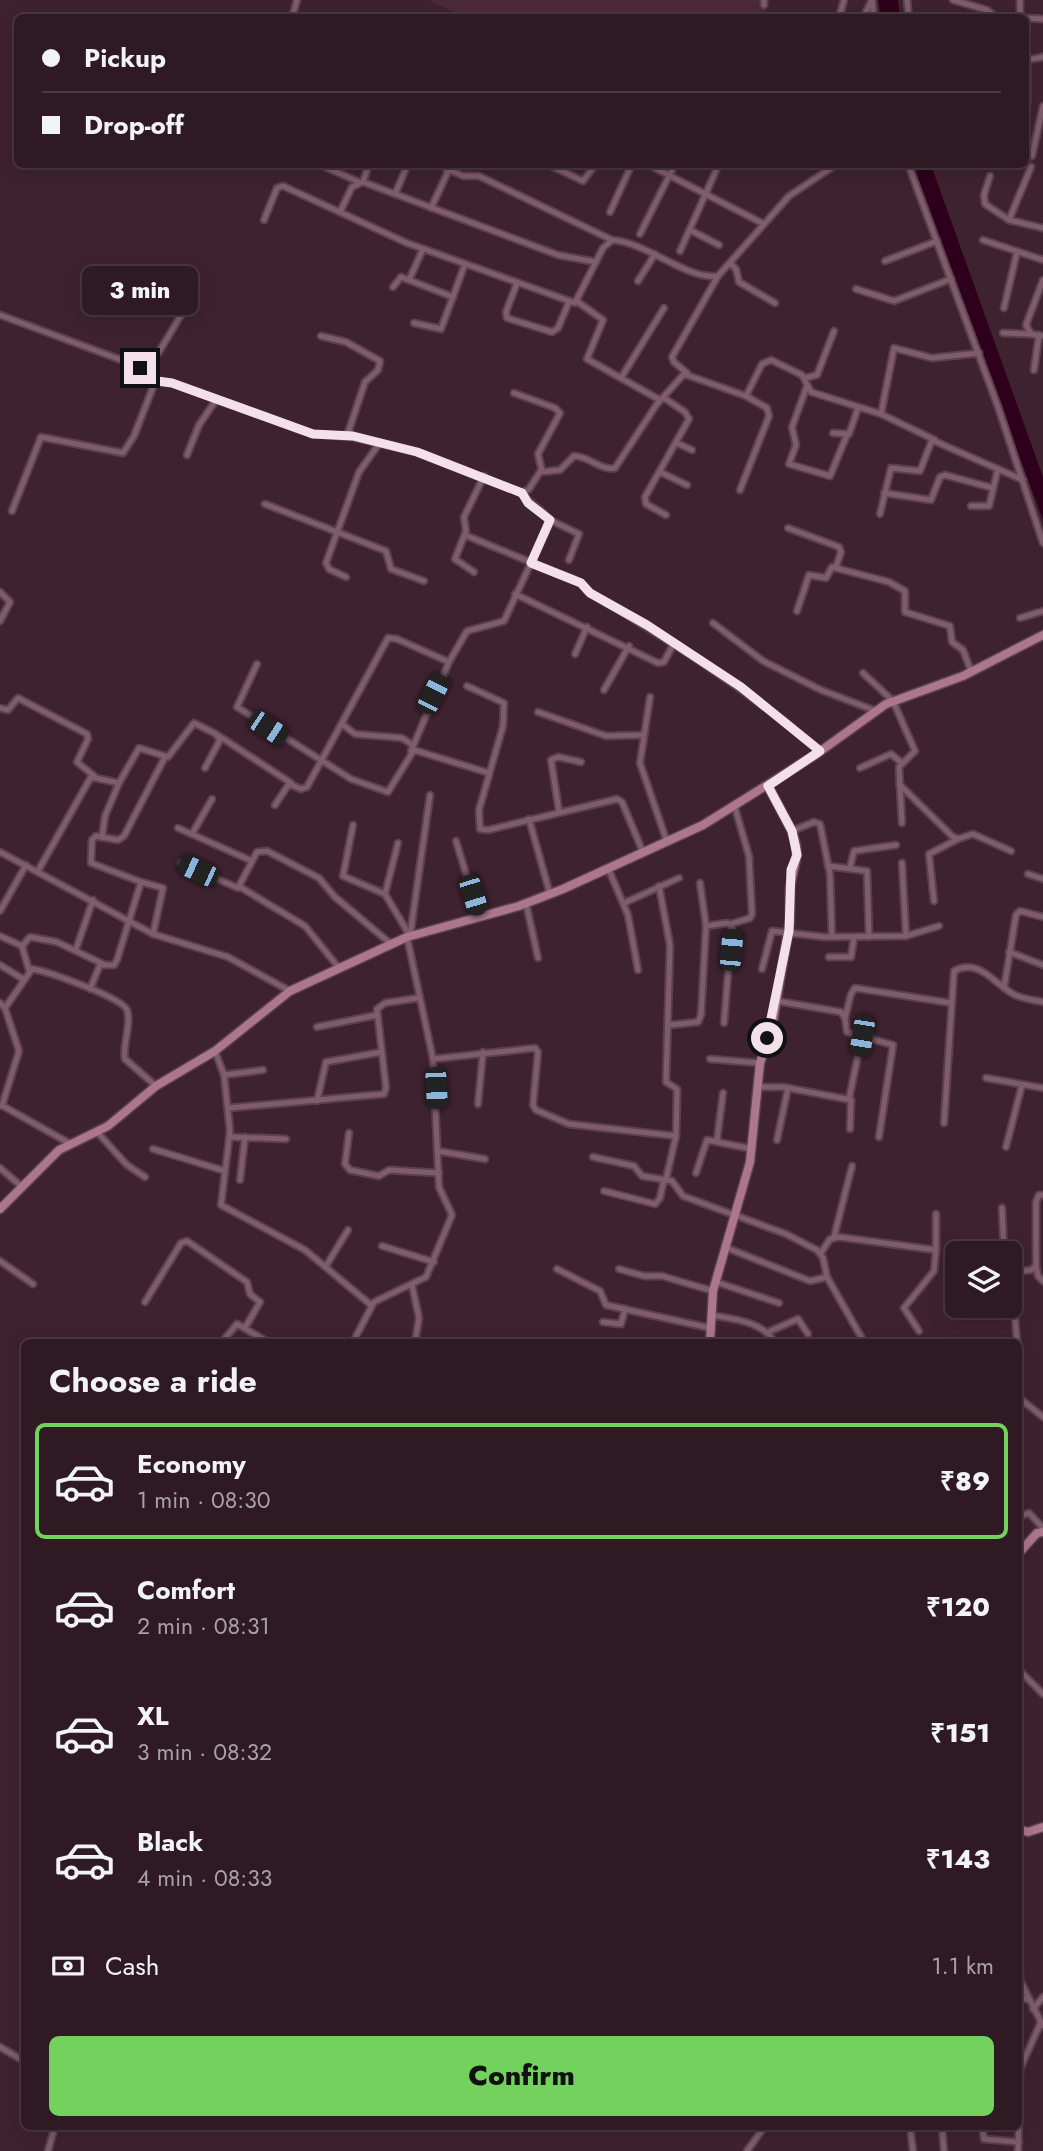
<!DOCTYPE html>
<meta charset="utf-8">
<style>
:root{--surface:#2f1a24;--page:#3b2731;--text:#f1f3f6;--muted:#a7a1a6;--line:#4a3841;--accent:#73d25d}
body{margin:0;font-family:Jost,sans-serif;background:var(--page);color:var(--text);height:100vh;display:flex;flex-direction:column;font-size:26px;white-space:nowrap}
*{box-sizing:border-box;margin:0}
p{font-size:23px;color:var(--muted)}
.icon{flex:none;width:38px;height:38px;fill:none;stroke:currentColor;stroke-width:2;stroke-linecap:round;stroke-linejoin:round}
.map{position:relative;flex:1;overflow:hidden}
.drawer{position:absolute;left:21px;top:1339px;width:1001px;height:791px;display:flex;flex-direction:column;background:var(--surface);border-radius:10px;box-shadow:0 4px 18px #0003,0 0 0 2px var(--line)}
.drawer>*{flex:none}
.banner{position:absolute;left:14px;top:14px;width:1015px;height:154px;border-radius:10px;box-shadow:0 4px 18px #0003,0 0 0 2px var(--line);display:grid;align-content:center;height:154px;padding:0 28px;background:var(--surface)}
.buttons{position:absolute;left:945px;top:1241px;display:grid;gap:14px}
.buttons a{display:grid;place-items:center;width:77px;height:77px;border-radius:10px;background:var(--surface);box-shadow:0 4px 18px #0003,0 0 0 2px var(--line);font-size:35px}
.end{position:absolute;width:32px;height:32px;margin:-16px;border:9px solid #f4e0e8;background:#111;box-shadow:0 0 0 4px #111}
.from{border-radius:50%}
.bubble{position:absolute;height:49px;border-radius:10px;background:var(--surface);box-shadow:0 4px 18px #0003,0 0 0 2px var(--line);font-size:23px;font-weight:800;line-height:49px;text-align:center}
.car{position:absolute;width:21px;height:42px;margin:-21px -10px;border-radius:9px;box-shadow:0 0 5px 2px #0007;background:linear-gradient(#222 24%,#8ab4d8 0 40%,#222 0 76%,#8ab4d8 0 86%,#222 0)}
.banner b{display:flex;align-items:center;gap:24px;height:66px;font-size:26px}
.banner b+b{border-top:2px solid var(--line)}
.banner i{width:18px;height:18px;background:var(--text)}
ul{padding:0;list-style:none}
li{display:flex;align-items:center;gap:21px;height:116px;margin:0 14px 10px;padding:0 14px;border:4px solid transparent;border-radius:10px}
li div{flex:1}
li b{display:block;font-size:26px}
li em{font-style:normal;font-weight:800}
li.on{border-color:var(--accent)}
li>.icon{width:63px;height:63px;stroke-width:1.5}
h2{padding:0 28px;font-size:32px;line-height:84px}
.pay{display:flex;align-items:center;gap:18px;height:77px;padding:0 28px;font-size:26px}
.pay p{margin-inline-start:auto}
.primary-button{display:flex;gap:14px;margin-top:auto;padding:14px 28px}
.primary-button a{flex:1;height:80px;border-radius:10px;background:var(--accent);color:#111;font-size:28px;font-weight:800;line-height:80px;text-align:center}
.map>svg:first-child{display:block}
</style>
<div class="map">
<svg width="1043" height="2151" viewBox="0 0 1043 2151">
<rect width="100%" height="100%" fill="#3f2230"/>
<path fill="#4c293b" d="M 429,0 L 767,0 L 767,17 L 464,17 Z"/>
<g fill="#2f001b">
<path d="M 878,0 L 898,0 L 900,17 L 881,17 Z"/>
<path d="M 914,165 L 931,165 L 1043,477 L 1043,520 L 934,228 Z"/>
</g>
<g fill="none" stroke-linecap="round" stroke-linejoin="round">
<defs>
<g id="street">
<path d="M 764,0 L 764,5"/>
<path d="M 872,0 L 874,18"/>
<path d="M 907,0 L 909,18"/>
<path d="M 953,0 L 987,10 L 997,18"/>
<path d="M 292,18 L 297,0"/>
<path d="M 839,18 L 844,0"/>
<path d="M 863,18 L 872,0"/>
<path d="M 1020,18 L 1020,0"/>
<path d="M 1026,18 L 1043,19"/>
<path d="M 1027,104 L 1027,60 L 1043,57"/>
<path d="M 1032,156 L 1043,106"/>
<path d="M 318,164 L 359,182"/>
<path d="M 547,164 L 583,181 L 596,164"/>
<path d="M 647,164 L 762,223"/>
<path d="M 908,164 L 998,407 L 1043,543"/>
<path d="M 447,169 L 463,176 L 479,176 L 612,240"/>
<path d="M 990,176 L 984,195 L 985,204 L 1009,220 L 1043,228"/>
<path d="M 363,182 L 369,164"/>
<path d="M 395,194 L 408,164"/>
<path d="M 431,208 L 447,174 L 447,164"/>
<path d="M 340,212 L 352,187 L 363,182 L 558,255 L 596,262"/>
<path d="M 610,212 L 632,164"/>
<path d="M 264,220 L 277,188 L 283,186 L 407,243 L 575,303 L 603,248 L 612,240 C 647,242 686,280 718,276 L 789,196 L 837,164"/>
<path d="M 1009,220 L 1031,167"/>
<path d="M 690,230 L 719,245"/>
<path d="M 640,234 L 675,164"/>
<path d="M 983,240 L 1043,260"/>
<path d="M 680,251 L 719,164"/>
<path d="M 885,261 L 937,241"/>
<path d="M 730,263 L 736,269 L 739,282 L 775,303"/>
<path d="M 409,280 L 423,249"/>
<path d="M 1043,280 L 1026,325 L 1031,334 L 1043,336"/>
<path d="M 638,281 L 655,254"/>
<path d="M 517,283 L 506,312 L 507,318 L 552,332 L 558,328 L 569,302"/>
<path d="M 393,287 L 401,277 L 453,297"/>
<path d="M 856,289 L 894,301 L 951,279"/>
<path d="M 578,302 L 603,320 L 587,359 L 660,400"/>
<path d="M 1004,308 L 1017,252"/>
<path d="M 0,315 L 135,365 L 150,381 L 172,383 L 313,434 L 353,437 L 417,452 L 522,493 L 529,489 L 540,472 L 560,470 L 574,456 C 589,456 601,471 615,468 L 657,404 L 684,374 L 746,396 L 762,364 L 771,360 L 802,375 L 811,392 L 881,414 L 894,348 L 932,358 L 979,353"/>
<path d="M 414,323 L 441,329 L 465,264"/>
<path d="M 1003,333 L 1031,334"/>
<path d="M 321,336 L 346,342 L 380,361 L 378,370 L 365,382 L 347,436"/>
<path d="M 142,370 L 159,352 L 190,300"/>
<path d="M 1034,370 L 1039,335"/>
<path d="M 687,373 L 674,362 L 672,357 L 718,276"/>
<path d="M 621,378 L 664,308"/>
<path d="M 805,378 L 817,375 L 834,331"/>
<path d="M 807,386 L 792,427 L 796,445 L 789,464 L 830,476 L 847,435"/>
<path d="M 514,393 L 555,408 L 560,413 L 538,454 L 542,471"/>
<path d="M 664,398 L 685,412 L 689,419 L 645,497 L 646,504 L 666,515"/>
<path d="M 881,414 L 935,440"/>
<path d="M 833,433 L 849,434 L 858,408"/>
<path d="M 677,443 L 692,450"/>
<path d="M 187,455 L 199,425 L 216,400"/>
<path d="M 660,472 L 687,485"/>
<path d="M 740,490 L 769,416 L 767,408 L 746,396"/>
<path d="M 884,493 L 931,500 L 940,477 L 945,475 L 993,488"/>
<path d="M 265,504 L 386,551 L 391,569 L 424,581"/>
<path d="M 971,506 L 989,506 L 998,469"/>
<path d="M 12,511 L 41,437 L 123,453 L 134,436 L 155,382"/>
<path d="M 880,514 L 891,468 L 920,471 L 932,440 L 1023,480"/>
<path d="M 550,520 L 579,534 L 569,560"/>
<path d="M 788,528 L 839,547 L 841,552 L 836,567"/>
<path d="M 465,535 L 581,583 L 587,591 C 669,640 748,689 820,751"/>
<path d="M 474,572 L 455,559 L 466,531 L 464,517 L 484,476"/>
<path d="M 346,577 L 329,569 L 326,563 L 359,472 L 379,444"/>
<path d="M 0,592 L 10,602 L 0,621"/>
<path d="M 515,594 L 658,663 L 664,662 L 674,643"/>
<path d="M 797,611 L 809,575 L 826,578 L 832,567 L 889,582 L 905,591 L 905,612 L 950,626 L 952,642 L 963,650 L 971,671"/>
<path d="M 1020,618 L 1043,611"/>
<path d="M 713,623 L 763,661 L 821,690 L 876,711"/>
<path d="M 575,654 L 587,627"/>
<path d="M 257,664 L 237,707 L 351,779 L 388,792 L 414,750 L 489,773"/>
<path d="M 863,673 L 893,701 L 915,751 L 899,767 L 902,823"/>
<path d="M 467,686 L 504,703 L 503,726 L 479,810 L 480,829 L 488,830 L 617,799 L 622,802 L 643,852"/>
<path d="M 604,690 L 629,646"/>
<path d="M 650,697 L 640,763 L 667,842"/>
<path d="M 0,708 L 8,710 L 18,698 L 87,734 L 88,739 L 77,762 L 94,776"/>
<path d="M 538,712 L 606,736 L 643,735"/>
<path d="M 342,724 L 355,734 L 402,738 L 413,745"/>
<path d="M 219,736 L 291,783"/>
<path d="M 411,751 L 449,662"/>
<path d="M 860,768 L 891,754 L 902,763"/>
<path d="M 899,784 L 952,836 L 958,839 L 973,834 L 1011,851"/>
<path d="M 275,805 L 289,784 L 301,789 L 307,787 L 388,638 L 397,639 L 449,662 L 467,631 L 504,621 L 549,524 C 548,511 529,505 522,493"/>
<path d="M 559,811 L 551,760 L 558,757 L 581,762"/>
<path d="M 529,819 L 550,894"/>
<path d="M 353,825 L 343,876 L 385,894"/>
<path d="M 178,828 L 252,861"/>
<path d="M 792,831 L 814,822 L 820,824 L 830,874 L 832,937"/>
<path d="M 192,834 L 212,799"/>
<path d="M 102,837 L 105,816 L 119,783"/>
<path d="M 456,841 L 479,916"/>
<path d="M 398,843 L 385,894 L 410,936"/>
<path d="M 0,852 L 153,934 L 228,957 L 290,991"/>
<path d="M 181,863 L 238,888 L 257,852 L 267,851 L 319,878 L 335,897 L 391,944"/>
<path d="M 902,863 L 906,936"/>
<path d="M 828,866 L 867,871 L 869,937"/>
<path d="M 850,867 L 854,851 L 896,845"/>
<path d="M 608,868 L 628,915 L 638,970"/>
<path d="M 38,871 L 91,777 L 119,783 L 139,748 L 168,757 L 194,723 L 216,734 L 220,740 L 205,768"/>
<path d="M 1028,874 L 1043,879"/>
<path d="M 141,882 L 163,888 L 153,934"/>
<path d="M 659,886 L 670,945 L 666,1082 L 677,1089 L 677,1094 L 676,1136 L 666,1179"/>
<path d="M 240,887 L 305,926 L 339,968"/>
<path d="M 934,901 L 929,854 L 958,839"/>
<path d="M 526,903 L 538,958"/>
<path d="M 624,903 L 679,878"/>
<path d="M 0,911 L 26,865"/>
<path d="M 731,924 L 750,918 L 752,914 L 749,856 L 735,808"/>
<path d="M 706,926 L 727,923 L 732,927 L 724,1023"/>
<path d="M 0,936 L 22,946 L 29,970"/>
<path d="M 410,936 L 430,795"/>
<path d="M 22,946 L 30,937 L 57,942 L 103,964"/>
<path d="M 76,949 L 93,900"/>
<path d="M 1009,952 L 1043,965"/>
<path d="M 829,957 L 851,957 L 854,937"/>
<path d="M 0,965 L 23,979"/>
<path d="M 762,969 L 772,931 L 825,937 L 906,936 L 939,926"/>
<path d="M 1004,988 L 1016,915 L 1020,911 L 1043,917"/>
<path d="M 90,989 L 100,965 L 114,965 L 117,960 L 141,882 L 91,863 L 92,840 L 96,836 L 118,840 L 124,836 L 165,757"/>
<path d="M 777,1001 L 841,1012 L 845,1018 L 847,1032 L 893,1045 L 879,1137"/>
<path d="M 0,1003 L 5,1008 L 19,1051 L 2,1106"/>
<path d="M 5,1008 L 32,969 C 47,971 123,998 127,1010 C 132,1024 122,1045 125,1059 L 156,1086"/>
<path d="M 845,1018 L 851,994 L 855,988 L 951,1003"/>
<path d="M 670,1025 L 698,1022 L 701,1015 L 706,926 L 700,883"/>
<path d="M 317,1027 L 377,1015"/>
<path d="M 215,1051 L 224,1075 L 230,1131 L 221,1205 L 305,1250 L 371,1305"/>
<path d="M 433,1059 L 535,1048 L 538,1052 L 533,1105 L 536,1110 L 569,1124 L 676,1136"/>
<path d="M 710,1059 L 760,1063"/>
<path d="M 224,1075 L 263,1070"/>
<path d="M 986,1078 L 1043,1088"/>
<path d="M 759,1087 L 783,1087 L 851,1100 L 850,1129"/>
<path d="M 849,1099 L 862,1036"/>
<path d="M 317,1101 L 326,1062 L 382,1052"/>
<path d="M 478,1104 L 483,1052"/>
<path d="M 1,1105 L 69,1143"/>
<path d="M 228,1108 L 384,1094 L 386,1088 L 377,1009 L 385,1003 L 418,998"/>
<path d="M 944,1123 L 954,971 C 979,957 995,985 1015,995 C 1024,999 1034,1000 1043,1002"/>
<path d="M 98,1133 L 127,1165 L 145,1177"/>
<path d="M 349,1133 L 345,1164 L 350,1170 L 379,1176 L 389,1170 L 439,1173"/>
<path d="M 230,1137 L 286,1139"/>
<path d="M 717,1140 L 723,1093"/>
<path d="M 777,1140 L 788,1088"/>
<path d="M 1006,1147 L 1022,1085"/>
<path d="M 153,1149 L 225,1171"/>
<path d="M 438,1151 L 485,1159"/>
<path d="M 593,1157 L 634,1166 L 642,1176 L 672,1181 L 683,1196 L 786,1234 L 817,1250 L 823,1258 L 827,1277 L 864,1342"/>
<path d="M 0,1168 L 22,1187"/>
<path d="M 696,1173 L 707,1140 L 752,1149"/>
<path d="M 240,1180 L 245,1137"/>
<path d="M 604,1191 L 655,1204 L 660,1198 L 664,1179"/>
<path d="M 1002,1208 L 1004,1253"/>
<path d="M 834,1237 L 852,1166"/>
<path d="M 382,1246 L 434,1262"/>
<path d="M 727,1248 L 810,1281 L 827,1277"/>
<path d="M 821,1253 L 830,1239 L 839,1237 L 936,1250 L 936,1214"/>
<path d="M 0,1261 L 33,1284"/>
<path d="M 326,1266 L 348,1230"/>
<path d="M 1036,1266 L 1038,1276 L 1043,1281"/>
<path d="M 557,1269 L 600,1291 L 606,1305 L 710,1328"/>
<path d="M 619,1269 L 644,1276 L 662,1276 L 713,1291"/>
<path d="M 1010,1272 L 1031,1270 L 1036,1266 L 1036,1202 L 1039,1195 L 1043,1195"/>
<path d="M 716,1282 L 779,1303"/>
<path d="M 412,1285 L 419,1318 L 415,1342"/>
<path d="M 1010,1299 L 1014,1305 L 1017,1342"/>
<path d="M 145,1302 L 181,1243 L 187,1241 L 247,1282 L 250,1294 L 260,1302 L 245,1328"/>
<path d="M 711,1315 C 732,1319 763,1321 774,1342"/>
<path d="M 603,1322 L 621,1324 L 625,1309"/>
<path d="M 919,1331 L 904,1308 L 934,1271 L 936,1250"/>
<path d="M 768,1332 L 798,1319 L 808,1334"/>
<path d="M 222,1342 L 237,1324 L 268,1342"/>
<path d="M 353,1342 L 374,1302 L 426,1277 L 452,1215 L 439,1187 L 433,1059 L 407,937"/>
<path d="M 1018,1397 L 1043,1417"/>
<path d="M 1018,1517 L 1029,1513 L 1043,1528"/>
<path d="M 1018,1669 L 1043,1694"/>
<path d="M 1018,1946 L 1020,1977"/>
<path d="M 1018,1976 L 1043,2026"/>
<path d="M 1018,1996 L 1029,2000"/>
<path d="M 1033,2009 L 1043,1997"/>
<path d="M 0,2047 L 24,2061"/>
<path d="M 813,2126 L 819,2126"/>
<path d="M 910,2126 L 913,2151"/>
<path d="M 942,2126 L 944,2151"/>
<path d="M 982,2126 L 984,2139 L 1019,2142"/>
<path d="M 48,2151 L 55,2126"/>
<path d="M 747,2151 L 765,2126"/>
<path d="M 1018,2151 L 1020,2069 L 1040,2024"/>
</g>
<g id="secondary">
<path d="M 0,1209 L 59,1150 L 108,1126 L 156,1086 L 215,1051 L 290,991 L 407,937 L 519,906 L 563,889 L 703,825 L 815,755 L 886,704 L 963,676 L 1043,635"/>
<path d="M 710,1342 L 713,1291 L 750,1162 L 760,1063 L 772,1027 L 790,921 L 790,887 L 797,855 L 796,845 L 792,831 L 768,786"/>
<path d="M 1018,1554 L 1037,1533 L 1043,1532"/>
<path d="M 1018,1829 L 1028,1832 L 1043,1827"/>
</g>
</defs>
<use href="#street" stroke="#5c404d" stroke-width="9"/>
<use href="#secondary" stroke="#5c404d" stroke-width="11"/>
<use href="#street" stroke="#7f5c6c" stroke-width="5"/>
<use href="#secondary" stroke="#ac768f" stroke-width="8"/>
</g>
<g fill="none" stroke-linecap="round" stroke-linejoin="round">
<path stroke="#f4e0e8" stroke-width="9" d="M 140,368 L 150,380 L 172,383 L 313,434 L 353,436 L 417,452 L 522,493 L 528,503 L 550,520 L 531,563 L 581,583 L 590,593 L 647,625 L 741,687 L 820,751 L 768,786 L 792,831 L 797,855 L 791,870 L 789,931 L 767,1038"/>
</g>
</svg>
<div class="buttons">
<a><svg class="icon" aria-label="layers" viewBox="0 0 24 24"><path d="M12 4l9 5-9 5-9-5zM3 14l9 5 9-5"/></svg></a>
</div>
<i class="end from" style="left:767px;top:1038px"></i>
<i class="end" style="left:140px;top:368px"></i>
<div class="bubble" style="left:82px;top:266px;width:116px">3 min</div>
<i class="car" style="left:433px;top:694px;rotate:27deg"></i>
<i class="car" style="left:268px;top:728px;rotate:123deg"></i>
<i class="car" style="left:198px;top:871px;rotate:295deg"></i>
<i class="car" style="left:473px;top:895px;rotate:163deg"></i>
<i class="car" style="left:731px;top:950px;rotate:5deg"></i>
<i class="car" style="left:862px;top:1036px;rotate:189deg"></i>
<i class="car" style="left:436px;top:1088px;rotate:177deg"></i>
<div class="banner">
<b><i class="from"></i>Pickup</b>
<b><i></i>Drop-off</b>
</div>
<section class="drawer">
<h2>Choose a ride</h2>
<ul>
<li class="on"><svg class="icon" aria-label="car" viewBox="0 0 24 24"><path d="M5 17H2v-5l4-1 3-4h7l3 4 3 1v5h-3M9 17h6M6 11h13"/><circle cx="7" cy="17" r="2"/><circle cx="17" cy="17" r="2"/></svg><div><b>Economy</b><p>1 min · 08:30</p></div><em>₹89</em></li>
<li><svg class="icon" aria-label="car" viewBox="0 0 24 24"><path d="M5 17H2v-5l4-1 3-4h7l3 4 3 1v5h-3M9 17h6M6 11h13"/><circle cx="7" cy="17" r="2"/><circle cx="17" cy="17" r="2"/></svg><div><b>Comfort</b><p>2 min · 08:31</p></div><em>₹120</em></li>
<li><svg class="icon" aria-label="car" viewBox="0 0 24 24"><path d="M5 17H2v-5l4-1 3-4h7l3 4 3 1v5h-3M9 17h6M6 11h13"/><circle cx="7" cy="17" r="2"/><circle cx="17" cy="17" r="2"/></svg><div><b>XL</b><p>3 min · 08:32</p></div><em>₹151</em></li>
<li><svg class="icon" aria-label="car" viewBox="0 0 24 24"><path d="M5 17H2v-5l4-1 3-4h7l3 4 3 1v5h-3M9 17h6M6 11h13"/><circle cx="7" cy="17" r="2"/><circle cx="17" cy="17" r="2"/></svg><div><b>Black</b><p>4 min · 08:33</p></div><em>₹143</em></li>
</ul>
<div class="pay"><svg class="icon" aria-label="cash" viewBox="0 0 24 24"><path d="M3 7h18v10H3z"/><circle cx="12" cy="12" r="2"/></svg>Cash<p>1.1 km</p></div>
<div class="primary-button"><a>Confirm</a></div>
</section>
</div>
